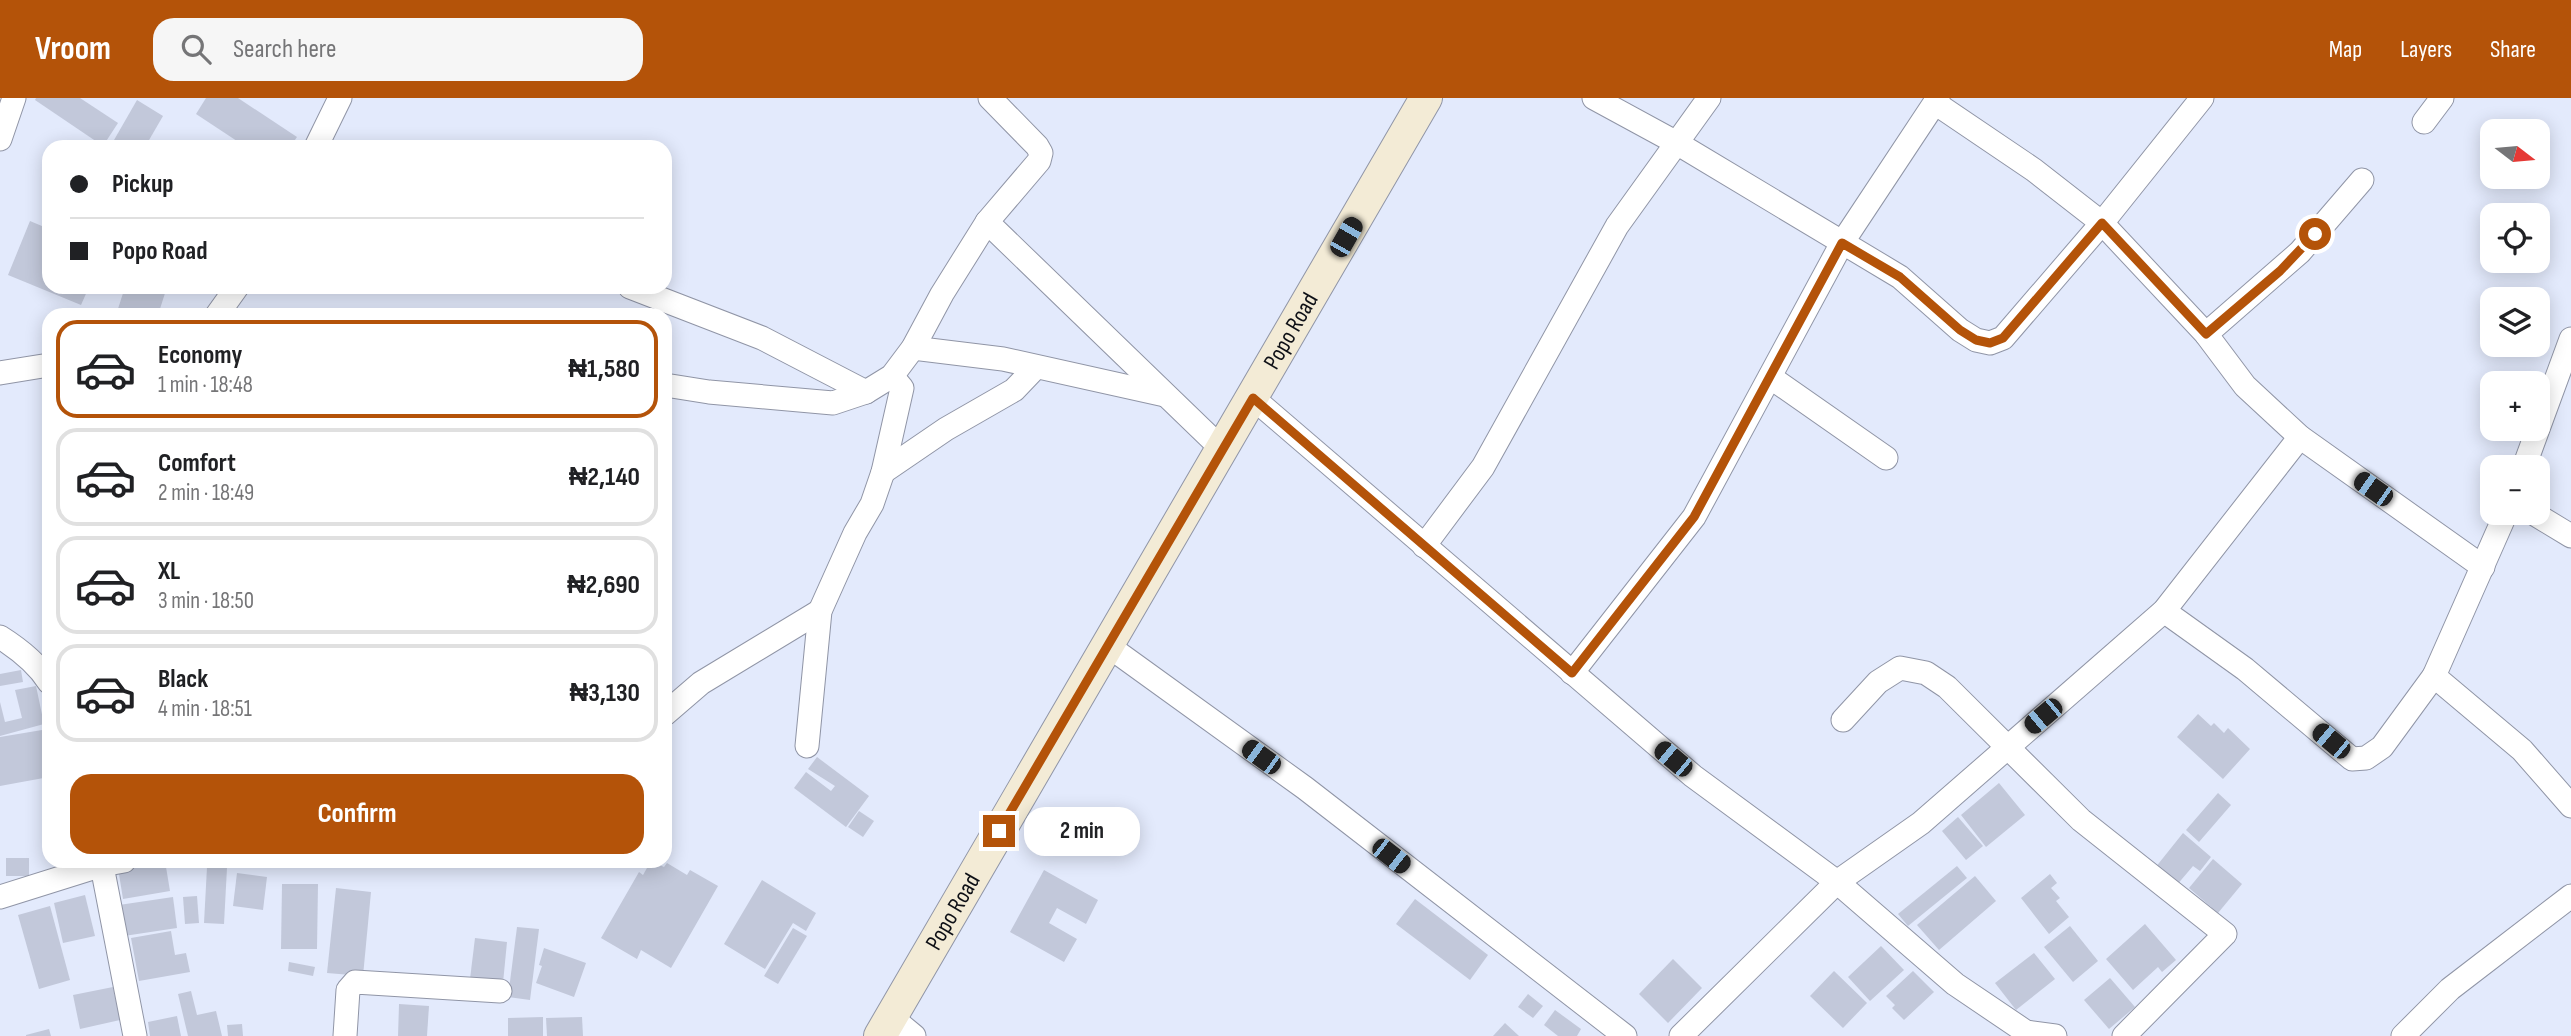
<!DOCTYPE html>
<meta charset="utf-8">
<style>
:root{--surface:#fff;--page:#f6f6f6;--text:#202124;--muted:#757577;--line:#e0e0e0;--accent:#b45309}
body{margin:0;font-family:"Sofia Sans Condensed",sans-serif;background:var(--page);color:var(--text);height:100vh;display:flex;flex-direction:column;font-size:26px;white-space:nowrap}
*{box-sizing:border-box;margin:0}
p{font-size:23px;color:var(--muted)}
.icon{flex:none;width:38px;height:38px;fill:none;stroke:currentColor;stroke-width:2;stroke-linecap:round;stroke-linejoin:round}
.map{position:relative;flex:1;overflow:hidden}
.side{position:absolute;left:42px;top:210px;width:630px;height:560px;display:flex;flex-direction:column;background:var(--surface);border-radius:21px;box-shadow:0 4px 18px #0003}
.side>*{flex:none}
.hud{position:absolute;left:42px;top:42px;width:630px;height:154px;border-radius:21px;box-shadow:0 4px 18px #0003;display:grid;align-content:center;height:154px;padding:0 28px;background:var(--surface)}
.needle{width:46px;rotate:106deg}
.controls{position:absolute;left:2480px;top:21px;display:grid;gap:14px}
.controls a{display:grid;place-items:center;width:70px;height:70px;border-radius:14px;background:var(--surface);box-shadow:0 4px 18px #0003;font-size:35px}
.end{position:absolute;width:32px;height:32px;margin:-16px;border:9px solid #b45309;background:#fff;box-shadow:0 0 0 4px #fff}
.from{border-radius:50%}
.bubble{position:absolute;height:49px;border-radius:21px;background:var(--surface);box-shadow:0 4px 18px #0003;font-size:23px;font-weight:700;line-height:49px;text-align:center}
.car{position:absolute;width:21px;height:42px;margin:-21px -10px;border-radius:9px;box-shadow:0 0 5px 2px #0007;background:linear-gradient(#222 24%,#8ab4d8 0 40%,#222 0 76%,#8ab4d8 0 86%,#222 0)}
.hud b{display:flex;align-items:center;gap:24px;height:66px;font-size:26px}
.hud b+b{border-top:2px solid var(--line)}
.hud i{width:18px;height:18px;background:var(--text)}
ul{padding:12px 0 0;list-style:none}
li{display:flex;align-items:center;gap:21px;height:98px;margin:0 14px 10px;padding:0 14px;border:4px solid var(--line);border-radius:21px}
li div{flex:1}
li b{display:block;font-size:26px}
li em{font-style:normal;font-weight:700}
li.current{border-color:var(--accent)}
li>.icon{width:63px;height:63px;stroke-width:1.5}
.primary-button{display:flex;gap:14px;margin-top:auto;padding:14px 28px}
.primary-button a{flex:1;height:80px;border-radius:21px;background:var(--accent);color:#fff;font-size:28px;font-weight:700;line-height:80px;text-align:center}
header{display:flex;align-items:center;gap:42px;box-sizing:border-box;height:98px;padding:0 35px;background:var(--accent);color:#fff}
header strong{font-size:33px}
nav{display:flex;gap:38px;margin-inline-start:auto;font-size:24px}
.search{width:490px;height:63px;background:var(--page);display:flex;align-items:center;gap:18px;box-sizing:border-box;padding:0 24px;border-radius:21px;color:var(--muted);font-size:26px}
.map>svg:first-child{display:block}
</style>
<header>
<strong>Vroom</strong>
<div class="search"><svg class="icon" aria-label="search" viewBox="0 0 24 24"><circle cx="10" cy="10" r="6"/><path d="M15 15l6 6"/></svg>Search here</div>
<nav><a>Map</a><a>Layers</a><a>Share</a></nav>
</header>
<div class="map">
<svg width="2571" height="938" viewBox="0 0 2571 938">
<rect width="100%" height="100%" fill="#e3eafc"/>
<g fill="#c2c8da">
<path d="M 36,0 L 80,0 L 118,25 L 103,48 L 35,2 Z"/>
<path d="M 206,0 L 238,0 L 297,39 L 290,49 L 246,49 L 196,16 Z"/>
<path d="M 137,2 L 163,18 L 145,49 L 110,49 Z"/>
<path d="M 30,123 L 49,131 L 49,189 L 89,189 L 81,207 L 8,177 Z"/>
<path d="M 125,189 L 167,189 L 158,217 L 116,217 Z"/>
<path d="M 21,572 L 23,584 L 0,588 L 0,576 Z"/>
<path d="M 36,588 L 44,626 L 0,638 L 0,604 L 5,624 L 22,620 L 15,592 Z"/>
<path d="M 2198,616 L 2211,628 L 2214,625 L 2224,635 L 2228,630 L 2250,651 L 2223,681 L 2177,639 Z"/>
<path d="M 48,631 L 49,679 L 0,688 L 0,639 Z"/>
<path d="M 817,659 L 869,698 L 846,729 L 794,690 L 806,674 L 831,693 L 835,688 L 808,671 Z"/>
<path d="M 1999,685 L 2025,717 L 1986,749 L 1961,717 Z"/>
<path d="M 2218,695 L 2231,707 L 2199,744 L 2186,732 Z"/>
<path d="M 859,713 L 874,723 L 863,739 L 848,729 Z"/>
<path d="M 1958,719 L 1983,748 L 1966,762 L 1942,733 Z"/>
<path d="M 2183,735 L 2211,759 L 2200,773 L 2193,768 L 2176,788 L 2155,770 Z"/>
<rect x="6" y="760" width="23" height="18"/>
<path d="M 2213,761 L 2242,786 L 2218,815 L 2189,790 Z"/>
<path d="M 165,763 L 170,793 L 123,801 L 118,770 Z"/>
<path d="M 651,763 L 664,769 L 667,765 L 687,777 L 690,772 L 718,788 L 671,870 L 641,852 L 637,861 L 601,840 L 639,774 L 643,777 Z"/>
<path d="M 1957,768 L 1967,780 L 1908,828 L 1898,816 Z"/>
<path d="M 207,769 L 227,770 L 224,826 L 204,825 Z"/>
<path d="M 1044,772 L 1098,802 L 1086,826 L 1057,810 L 1049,825 L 1077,841 L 1064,864 L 1010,834 Z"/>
<path d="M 237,775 L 267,779 L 263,812 L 233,808 Z"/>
<path d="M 2050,776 L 2057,785 L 2051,790 L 2060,800 L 2056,803 L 2069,819 L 2049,836 L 2021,800 Z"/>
<path d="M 1975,778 L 1996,803 L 1939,852 L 1917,827 Z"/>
<path d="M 762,782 L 816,815 L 806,833 L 793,825 L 765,871 L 724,846 Z"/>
<path d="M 282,786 L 318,786 L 317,851 L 281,851 Z"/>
<path d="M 336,790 L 371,794 L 363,878 L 327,875 Z"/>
<path d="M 85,797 L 95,838 L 63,845 L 54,805 Z"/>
<path d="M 197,798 L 199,825 L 185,826 L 183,799 Z"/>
<path d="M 173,799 L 177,830 L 124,838 L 119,807 Z"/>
<path d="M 1415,801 L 1488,857 L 1470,882 L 1396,826 Z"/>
<path d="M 50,808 L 70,882 L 39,891 L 18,817 Z"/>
<path d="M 2145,826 L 2176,862 L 2162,874 L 2158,869 L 2133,892 L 2106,861 Z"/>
<path d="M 2070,828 L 2098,863 L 2073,884 L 2044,849 Z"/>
<path d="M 517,829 L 539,831 L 530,902 L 508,899 Z"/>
<path d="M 793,830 L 807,838 L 778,886 L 764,878 Z"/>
<path d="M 171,833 L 175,857 L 186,855 L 190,874 L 139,883 L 131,840 Z"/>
<path d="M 475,840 L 507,844 L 503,885 L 470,881 Z"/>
<path d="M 1881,848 L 1904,872 L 1870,903 L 1848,879 Z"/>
<path d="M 544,850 L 586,865 L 574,899 L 536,885 L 542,868 L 539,867 Z"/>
<path d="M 2034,855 L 2055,881 L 2016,912 L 1995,885 Z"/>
<path d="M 1673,861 L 1702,890 L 1668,925 L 1639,896 Z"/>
<path d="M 289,864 L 315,869 L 313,878 L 288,873 Z"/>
<path d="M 1834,873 L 1867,905 L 1843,930 L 1810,898 Z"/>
<path d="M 1913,873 L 1934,894 L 1904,922 L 1892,910 L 1895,907 L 1886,898 Z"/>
<path d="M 2110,880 L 2135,909 L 2109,931 L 2084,902 Z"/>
<path d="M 113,889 L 120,922 L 80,931 L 73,897 Z"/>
<path d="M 191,893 L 197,917 L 216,913 L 222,938 L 188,938 L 178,896 Z"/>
<path d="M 1528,896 L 1543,908 L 1533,920 L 1518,909 Z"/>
<path d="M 399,906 L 429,908 L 427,938 L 398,938 Z"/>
<path d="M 1555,912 L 1581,931 L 1577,938 L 1558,938 L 1544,927 Z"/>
<path d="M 177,918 L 181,938 L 150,938 L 148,924 Z"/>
<path d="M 543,919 L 543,938 L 508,938 L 508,920 Z"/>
<path d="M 582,919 L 583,938 L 547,938 L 546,920 Z"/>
<path d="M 1505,925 L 1519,938 L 1493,938 Z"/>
<path d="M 242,926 L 243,938 L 228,938 L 227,927 Z"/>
<path d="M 49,931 L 51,938 L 26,938 L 26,937 Z"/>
</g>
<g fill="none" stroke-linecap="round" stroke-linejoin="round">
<defs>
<g id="street">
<path d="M 1594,0 L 1675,44 L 1900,179 L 1960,232 L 1976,242 L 1990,245 L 2003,240 L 2102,125 L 2202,0"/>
<path d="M 1935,5 L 2034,72 L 2102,125 L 2206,236 L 2245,288 L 2300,339 L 2483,469"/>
<path d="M 2424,24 L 2442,0"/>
<path d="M 0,41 L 14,0"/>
<path d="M 316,49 L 340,0"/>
<path d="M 987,124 L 1223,352"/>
<path d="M 630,189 L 762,240 L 866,294"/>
<path d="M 217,217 L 237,189"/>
<path d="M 2206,236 L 2300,154 L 2362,82"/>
<path d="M 913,250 L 1003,261 L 1165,297"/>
<path d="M 0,275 L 49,267"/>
<path d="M 1770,279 L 1886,360"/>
<path d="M 665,287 L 709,294 L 833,305 L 866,294 L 892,278 L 913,250 L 942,196 L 987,124 L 1039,63 L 1041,55 L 1037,48 L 990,0"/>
<path d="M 1253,300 L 1693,678 L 1837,784 L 1955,886 L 2026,934 L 2055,938"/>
<path d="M 2524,369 L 2571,241"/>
<path d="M 883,374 L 946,331 L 1014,292 L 1035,270"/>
<path d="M 2506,415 L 2434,578 L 2522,652 L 2571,708"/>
<path d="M 2533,415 L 2571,438"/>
<path d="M 1424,448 L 1483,369 L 1617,128 L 1709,0"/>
<path d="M 2164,513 L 2245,571 L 2352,661 L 2366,660 L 2382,649 L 2434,578"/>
<path d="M 0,539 C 19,551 37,565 49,584"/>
<path d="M 1107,547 L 1305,690 L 1625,938"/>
<path d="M 1572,575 L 1694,419 L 1842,145 L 1938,0"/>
<path d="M 665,616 L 701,585 L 820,513"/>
<path d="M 1843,622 L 1878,584 L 1900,570 L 1926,575 L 1947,589 L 2081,722 L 2225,836 L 2124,938"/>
<path d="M 807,648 L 820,513 L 855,435 L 872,406 L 883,374 L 902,290 L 892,278"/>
<path d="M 101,763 L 135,938"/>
<path d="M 0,799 L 102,767 L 124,763"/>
<path d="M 891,919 L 914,938"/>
<path d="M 345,938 L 348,892 L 355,884 L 500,893"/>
<path d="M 1681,938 L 1837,784 L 1921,725 L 2164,513 L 2300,339"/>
<path d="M 2403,938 L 2450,891 L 2571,798"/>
</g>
<g id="secondary">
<path id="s1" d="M 880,938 L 1426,0"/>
</g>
</defs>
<use href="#street" stroke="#9095a6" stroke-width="25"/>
<use href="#secondary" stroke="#9095a6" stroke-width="34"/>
<use href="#street" stroke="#fff" stroke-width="23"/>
<use href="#secondary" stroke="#f3ebd6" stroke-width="32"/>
</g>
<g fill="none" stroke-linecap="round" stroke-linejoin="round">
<path stroke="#b45309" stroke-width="9" d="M 999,733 L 1253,300 L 1572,575 L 1694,419 L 1842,145 L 1900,179 L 1960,232 L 1976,242 L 1990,245 L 2003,240 L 2102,125 L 2206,236 L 2280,173 L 2315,136"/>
</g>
<g text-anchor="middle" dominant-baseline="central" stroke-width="7" stroke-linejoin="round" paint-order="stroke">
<g font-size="24" fill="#0e1016" stroke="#e3eafc">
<text stroke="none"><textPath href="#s1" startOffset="816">Popo Road</textPath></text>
<text stroke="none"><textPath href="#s1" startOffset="144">Popo Road</textPath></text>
</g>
</g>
</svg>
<div class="controls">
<a><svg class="needle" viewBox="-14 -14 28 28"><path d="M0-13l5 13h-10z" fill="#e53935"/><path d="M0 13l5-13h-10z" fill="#757577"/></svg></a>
<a><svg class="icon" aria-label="locate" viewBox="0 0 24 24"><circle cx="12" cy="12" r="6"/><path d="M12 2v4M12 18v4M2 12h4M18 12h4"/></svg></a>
<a><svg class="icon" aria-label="layers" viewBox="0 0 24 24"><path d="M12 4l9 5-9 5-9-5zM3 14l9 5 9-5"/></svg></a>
<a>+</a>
<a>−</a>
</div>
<i class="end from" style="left:2315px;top:136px"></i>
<i class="end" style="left:999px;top:733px"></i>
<div class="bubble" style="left:1024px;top:709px;width:116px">2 min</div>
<i class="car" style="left:1346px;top:139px;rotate:30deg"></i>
<i class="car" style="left:2373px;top:391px;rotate:305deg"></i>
<i class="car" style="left:2043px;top:618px;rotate:230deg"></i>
<i class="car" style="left:2331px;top:643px;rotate:310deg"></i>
<i class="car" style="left:1261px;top:659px;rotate:306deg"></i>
<i class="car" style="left:1673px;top:661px;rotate:310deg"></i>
<i class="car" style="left:1391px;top:758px;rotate:128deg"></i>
<div class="hud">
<b><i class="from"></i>Pickup</b>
<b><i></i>Popo Road</b>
</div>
<section class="side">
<ul>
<li class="current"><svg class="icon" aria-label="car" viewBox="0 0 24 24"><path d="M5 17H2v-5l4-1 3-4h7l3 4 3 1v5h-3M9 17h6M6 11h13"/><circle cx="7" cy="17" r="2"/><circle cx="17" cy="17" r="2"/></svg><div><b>Economy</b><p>1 min · 18:48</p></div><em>₦1,580</em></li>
<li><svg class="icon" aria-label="car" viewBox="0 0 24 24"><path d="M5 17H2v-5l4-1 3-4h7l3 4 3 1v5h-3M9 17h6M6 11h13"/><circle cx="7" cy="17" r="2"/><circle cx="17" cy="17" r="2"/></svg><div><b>Comfort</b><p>2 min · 18:49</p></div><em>₦2,140</em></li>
<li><svg class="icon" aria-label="car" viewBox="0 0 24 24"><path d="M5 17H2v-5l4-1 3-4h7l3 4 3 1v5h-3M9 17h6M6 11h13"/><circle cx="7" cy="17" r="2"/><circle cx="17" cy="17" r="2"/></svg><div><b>XL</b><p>3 min · 18:50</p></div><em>₦2,690</em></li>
<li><svg class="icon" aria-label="car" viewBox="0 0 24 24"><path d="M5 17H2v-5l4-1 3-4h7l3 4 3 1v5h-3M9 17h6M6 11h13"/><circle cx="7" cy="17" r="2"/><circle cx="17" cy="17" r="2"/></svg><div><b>Black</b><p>4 min · 18:51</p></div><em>₦3,130</em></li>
</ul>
<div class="primary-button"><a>Confirm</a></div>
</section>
</div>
